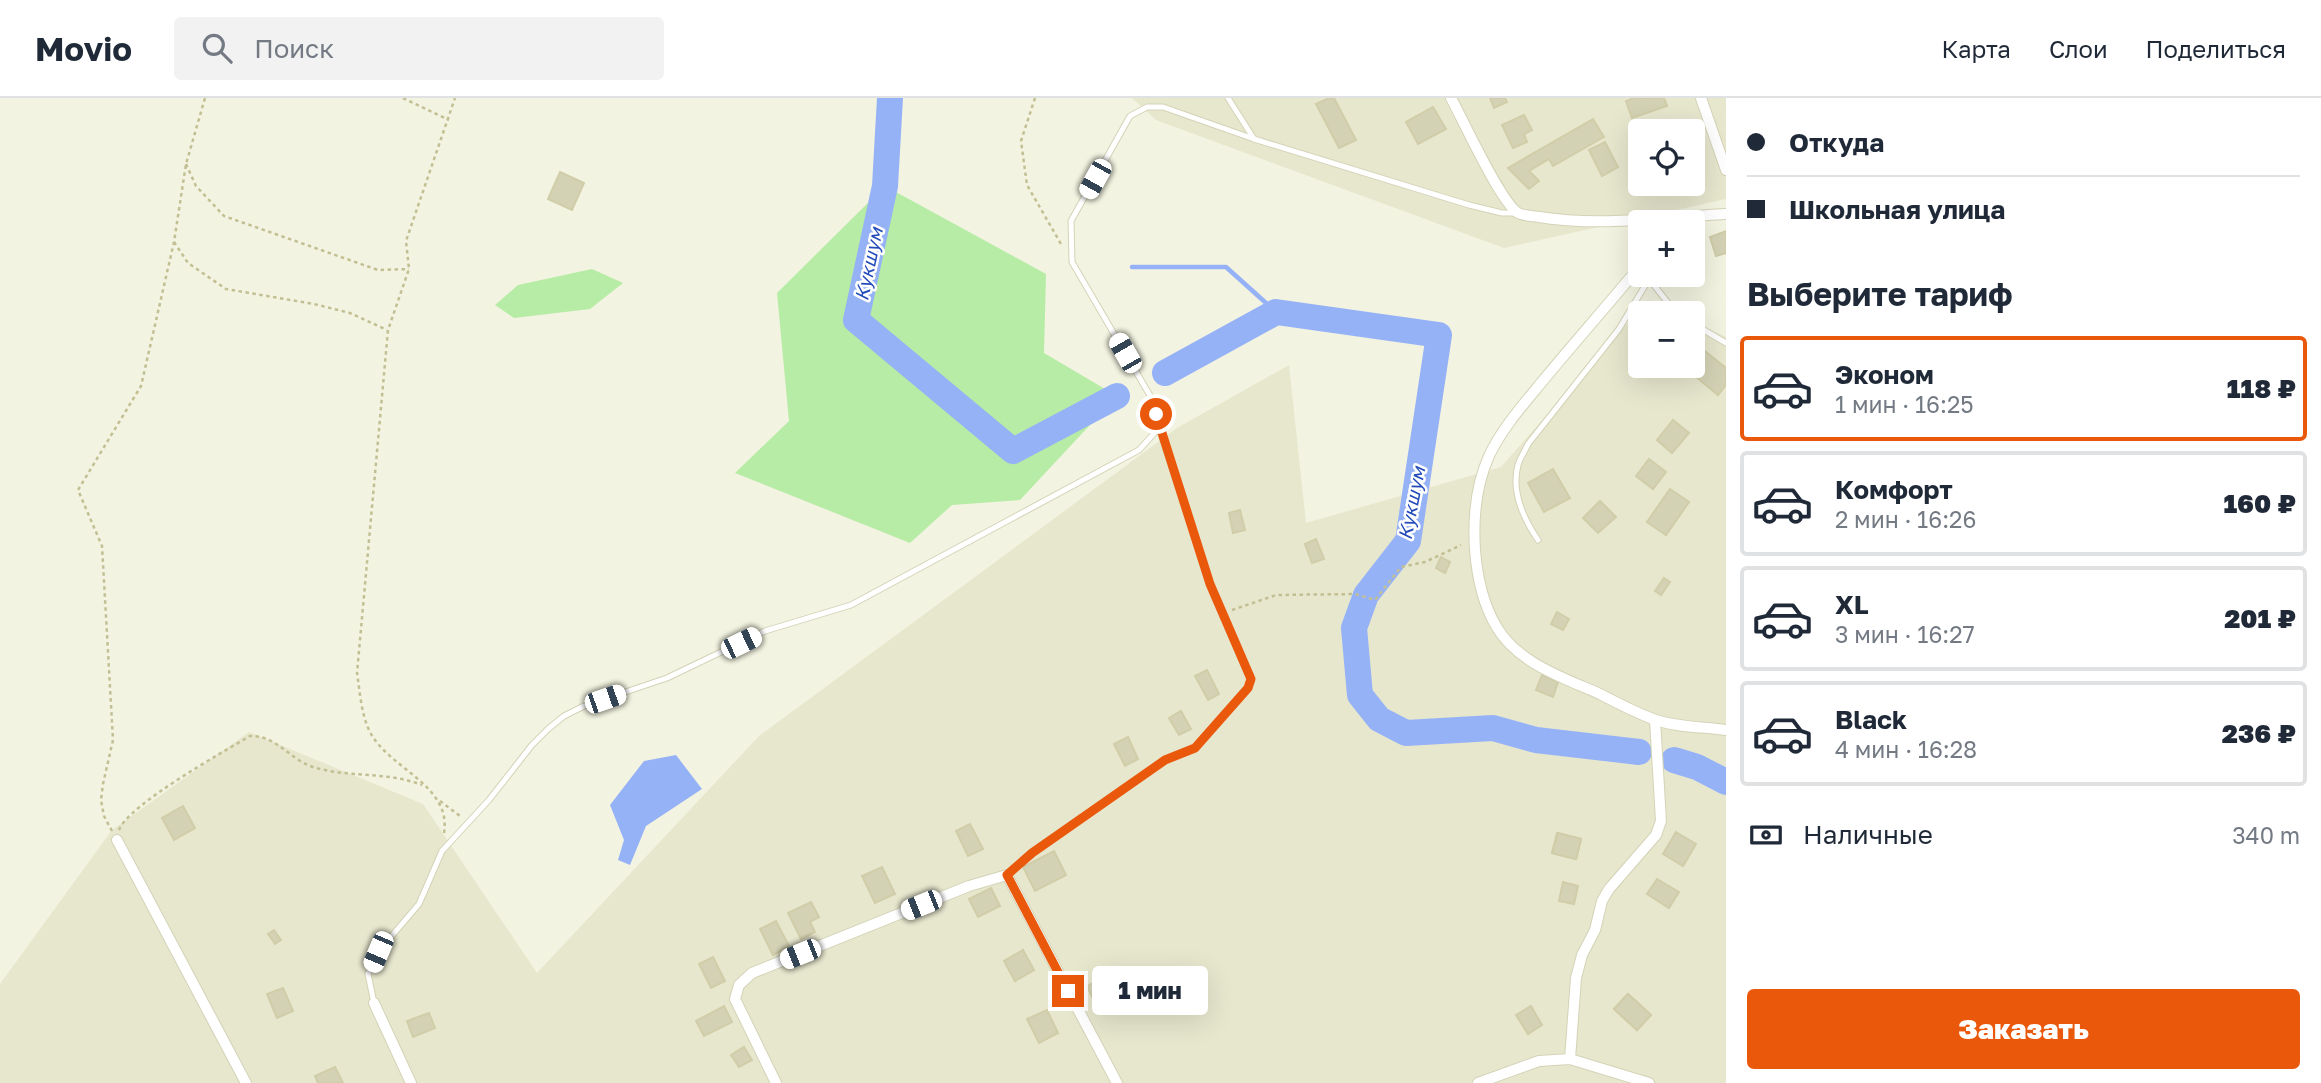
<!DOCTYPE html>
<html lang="ru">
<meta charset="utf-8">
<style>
:root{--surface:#fff;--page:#f2f2f3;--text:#1f2937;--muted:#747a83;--line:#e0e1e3;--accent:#ea580c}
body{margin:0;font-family:"Golos Text",sans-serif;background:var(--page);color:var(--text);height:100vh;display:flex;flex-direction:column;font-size:26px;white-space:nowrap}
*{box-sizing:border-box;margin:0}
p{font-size:23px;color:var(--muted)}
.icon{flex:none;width:38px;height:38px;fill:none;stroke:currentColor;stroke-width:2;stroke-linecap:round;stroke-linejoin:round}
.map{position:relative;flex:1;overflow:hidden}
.details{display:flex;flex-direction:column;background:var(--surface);width:595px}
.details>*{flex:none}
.banner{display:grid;align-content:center;height:154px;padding:0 21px;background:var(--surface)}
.tools{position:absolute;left:1628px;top:21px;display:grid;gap:14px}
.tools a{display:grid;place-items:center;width:77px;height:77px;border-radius:7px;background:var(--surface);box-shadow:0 7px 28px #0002;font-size:35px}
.end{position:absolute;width:32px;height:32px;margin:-16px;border:9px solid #ea580c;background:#fff;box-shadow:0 0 0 4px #fff}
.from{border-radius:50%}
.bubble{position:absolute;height:49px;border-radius:7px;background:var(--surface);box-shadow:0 7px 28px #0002;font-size:23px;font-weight:800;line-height:49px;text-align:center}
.car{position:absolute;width:21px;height:42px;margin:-21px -10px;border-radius:9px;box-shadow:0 0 5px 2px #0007;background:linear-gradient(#fff 24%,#345 0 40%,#fff 0 76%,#345 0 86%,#fff 0)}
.banner b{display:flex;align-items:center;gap:24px;height:66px;font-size:26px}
.banner b+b{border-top:2px solid var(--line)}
.banner i{width:18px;height:18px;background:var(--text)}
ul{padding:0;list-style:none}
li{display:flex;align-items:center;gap:21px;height:105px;margin:0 14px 10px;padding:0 7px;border:4px solid var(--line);border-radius:7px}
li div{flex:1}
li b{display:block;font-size:26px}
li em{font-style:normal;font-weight:800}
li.current{border-color:var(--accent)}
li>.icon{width:63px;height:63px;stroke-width:1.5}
h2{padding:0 21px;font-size:32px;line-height:84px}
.pay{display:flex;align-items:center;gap:18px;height:77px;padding:0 21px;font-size:26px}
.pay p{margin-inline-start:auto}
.action{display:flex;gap:14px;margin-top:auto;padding:14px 21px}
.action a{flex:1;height:80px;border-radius:7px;background:var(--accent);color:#fff;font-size:28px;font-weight:800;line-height:80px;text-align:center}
header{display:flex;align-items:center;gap:42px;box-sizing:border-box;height:98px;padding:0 35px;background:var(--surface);border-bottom:2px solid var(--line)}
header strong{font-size:33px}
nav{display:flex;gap:38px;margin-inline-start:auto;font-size:24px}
.search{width:490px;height:63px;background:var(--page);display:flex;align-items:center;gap:18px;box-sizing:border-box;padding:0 24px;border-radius:7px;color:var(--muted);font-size:26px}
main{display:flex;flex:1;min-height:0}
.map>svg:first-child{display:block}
</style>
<header>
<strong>Movio</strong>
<div class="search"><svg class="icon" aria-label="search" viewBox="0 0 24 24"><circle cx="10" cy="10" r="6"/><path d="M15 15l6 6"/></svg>Поиск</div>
<nav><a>Карта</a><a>Слои</a><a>Поделиться</a></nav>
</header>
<main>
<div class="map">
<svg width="1726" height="985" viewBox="0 0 1726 985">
<rect width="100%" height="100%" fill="#f3f3e1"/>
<g fill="#e7e7ce" fill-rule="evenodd">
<path d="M 1132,0 L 1726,0 L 1726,101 L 1504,150 L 1156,22 ZM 1640,33 L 1692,33 L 1692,86 L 1640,86 Z"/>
<path d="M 1648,202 L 1676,215 L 1640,215 L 1640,268 L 1692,268 L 1692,223 L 1726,239 L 1726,985 L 0,985 L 0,886 L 112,732 L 249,634 L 423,706 L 537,875 L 759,638 L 1177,330 L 1289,267 L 1306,425 L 1501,369 Z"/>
</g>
<g fill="#b6eca5">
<path d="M 885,88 L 1046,176 L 1044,255 L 1117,298 L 1020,402 L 952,407 L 910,445 L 735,375 L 789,323 L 777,195 Z"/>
<path d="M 592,171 L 623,185 L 590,211 L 514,220 L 495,207 L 518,187 Z"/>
</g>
<path fill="#96b2f7" d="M 676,657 L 702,691 L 646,728 L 630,767 L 618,762 L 624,742 L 610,707 L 644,663 Z"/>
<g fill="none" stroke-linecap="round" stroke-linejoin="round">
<path stroke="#96b2f7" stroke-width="4.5" d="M 1132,169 L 1226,169 L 1276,214"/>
<g stroke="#96b2f7" stroke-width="26">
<path d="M 890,0 L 885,88 L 856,222 L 1013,353 L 1117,298"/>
<path d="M 1165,275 L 1276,214 L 1439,237 L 1408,443 L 1366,497 L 1354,530 L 1360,597 L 1379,621 L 1406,635 L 1493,630 L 1536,642 L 1639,654"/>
<path d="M 1674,662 L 1697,669 L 1726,684"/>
</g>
</g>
<g fill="#d4d2b5" stroke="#d0cda8" stroke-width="2">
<path d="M 1329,0 L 1334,0 L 1356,42 L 1339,50 L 1316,6 Z"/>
<path d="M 1490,0 L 1505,0 L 1507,4 L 1494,10 Z"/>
<path d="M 1634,0 L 1664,0 L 1667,8 L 1632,20 L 1626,3 Z"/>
<path d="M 1433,9 L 1446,31 L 1418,46 L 1406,24 Z"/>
<path d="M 1524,17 L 1532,32 L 1524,36 L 1527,44 L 1513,50 L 1502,27 Z"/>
<path d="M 1593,21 L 1604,39 L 1553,68 L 1549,61 L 1529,73 L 1539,83 L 1529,91 L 1508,70 Z"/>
<path d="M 1674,27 L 1676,33 L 1654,33 Z"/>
<path d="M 1605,44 L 1618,69 L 1602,78 L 1589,52 Z"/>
<path d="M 560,74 L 584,85 L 572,112 L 548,101 Z"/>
<path d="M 1726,133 L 1726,155 L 1716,158 L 1710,139 Z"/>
<path d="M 1692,156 L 1703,177 L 1689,184 L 1686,177 L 1692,177 Z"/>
<path d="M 1705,253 L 1726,270 L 1726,287 L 1718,297 L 1689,273 Z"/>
<path d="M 1673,322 L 1689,335 L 1672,355 L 1657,342 Z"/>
<path d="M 1649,361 L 1666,374 L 1653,391 L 1636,378 Z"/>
<path d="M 1553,371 L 1570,400 L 1544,414 L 1528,385 Z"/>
<path d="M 1670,391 L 1689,404 L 1666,437 L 1647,424 Z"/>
<path d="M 1600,403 L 1616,419 L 1598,435 L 1583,420 Z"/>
<path d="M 1240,412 L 1245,432 L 1233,435 L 1229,415 Z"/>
<path d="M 1316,441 L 1324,461 L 1312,465 L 1305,446 Z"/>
<path d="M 1441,459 L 1450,464 L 1445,475 L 1436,470 Z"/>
<path d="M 1664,480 L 1670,484 L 1661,497 L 1655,493 Z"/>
<path d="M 1557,514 L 1569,521 L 1563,532 L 1551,526 Z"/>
<path d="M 1207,572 L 1219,596 L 1208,602 L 1195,578 Z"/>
<path d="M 1542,577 L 1558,584 L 1553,599 L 1536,592 Z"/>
<path d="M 1181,613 L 1191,631 L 1179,637 L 1169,620 Z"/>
<path d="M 1128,639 L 1138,661 L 1125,668 L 1114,646 Z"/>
<path d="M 183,708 L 195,730 L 174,742 L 162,720 Z"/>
<path d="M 970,726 L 983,751 L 968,758 L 956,733 Z"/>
<path d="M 1676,734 L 1696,746 L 1683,768 L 1663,756 Z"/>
<path d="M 1557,735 L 1581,741 L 1576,761 L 1552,755 Z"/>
<path d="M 1558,735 L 1581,741 L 1576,761 L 1552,755 Z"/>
<path d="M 1054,753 L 1066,777 L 1035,793 L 1023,769 Z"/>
<path d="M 882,769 L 895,796 L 875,805 L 862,778 Z"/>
<path d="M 1657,781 L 1679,794 L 1669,810 L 1647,796 Z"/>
<path d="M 1563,784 L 1578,788 L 1574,806 L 1559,803 Z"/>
<path d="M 991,790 L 1000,808 L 978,819 L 969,801 Z"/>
<path d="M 811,804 L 819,819 L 810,824 L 815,834 L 801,841 L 788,815 Z"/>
<path d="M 776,823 L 789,848 L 773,857 L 760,831 Z"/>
<path d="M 274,832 L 281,842 L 275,846 L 268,836 Z"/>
<path d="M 1023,852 L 1034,872 L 1015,883 L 1004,863 Z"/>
<path d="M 713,859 L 725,883 L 711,890 L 699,866 Z"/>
<path d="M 1105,879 L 1115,898 L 1096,907 L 1087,888 Z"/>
<path d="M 283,890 L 293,913 L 277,920 L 267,896 Z"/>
<path d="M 1628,896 L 1651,917 L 1637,932 L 1614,911 Z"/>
<path d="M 1628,896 L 1651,917 L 1637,932 L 1614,911 Z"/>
<path d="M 724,908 L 732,924 L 704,938 L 696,923 Z"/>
<path d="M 1531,908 L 1542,927 L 1528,936 L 1516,917 Z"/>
<path d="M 1047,912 L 1058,935 L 1039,945 L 1027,921 Z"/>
<path d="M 429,915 L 435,930 L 413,939 L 407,923 Z"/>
<path d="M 744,949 L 752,962 L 739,969 L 731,957 Z"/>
<path d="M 335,969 L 343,985 L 318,985 L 315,978 Z"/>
</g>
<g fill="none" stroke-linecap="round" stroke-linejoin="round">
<defs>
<g id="service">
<path d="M 1228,0 L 1254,41"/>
<path d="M 1649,181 L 1669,206 L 1680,215"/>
<path d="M 1692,225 L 1726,245"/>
<path d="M 1538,442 C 1523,420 1511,393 1518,367 C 1520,360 1525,353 1528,346 L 1619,231 L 1649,181 L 1648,177"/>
<path d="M 1007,777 L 1032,755 L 1165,662 L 1195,650 L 1248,590 L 1251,581 L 1210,486 L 1159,330 L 1152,301 L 1072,164 L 1071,123 L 1130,18 L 1147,9 L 1163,9 L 1254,41 L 1469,107 L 1502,115 L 1515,115"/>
<path d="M 374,905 L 368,876 L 378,854 L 419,806 L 442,753 L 489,702 L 532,647 L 548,631 L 564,618 L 584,608 L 667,580 L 765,533 L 851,507 L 1139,352 L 1159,330"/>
</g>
<g id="minor">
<path d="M 1451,0 C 1463,22 1501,105 1518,115 C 1524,118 1533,118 1539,119 C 1601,129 1664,119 1726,116"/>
<path d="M 1701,0 L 1726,72"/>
<path d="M 1640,168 C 1607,208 1573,246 1541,285 C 1522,308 1501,332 1489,358 C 1476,387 1473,421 1475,452 C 1477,477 1483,506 1496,528 C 1517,565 1564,580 1600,596 C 1617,605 1635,614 1653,621 C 1673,629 1704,629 1726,632"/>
<path d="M 117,742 L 246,985"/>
<path d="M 374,905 L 411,985"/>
<path d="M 1570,961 L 1576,880 L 1582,857 L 1595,832 L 1602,803 L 1609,791 L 1656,737 L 1661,723 L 1655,622"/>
<path d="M 776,985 L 735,901 L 739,887 L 752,875 L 969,788 L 1007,777 L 1117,985"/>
<path d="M 1478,985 L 1539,963 L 1570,961 L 1649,985"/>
</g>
</defs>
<use href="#service" stroke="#d4d3b7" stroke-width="7"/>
<use href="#minor" stroke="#d4d3b7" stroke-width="12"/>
<g stroke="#c2bf93" stroke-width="2.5" stroke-dasharray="3.5 3.5" stroke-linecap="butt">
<path d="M 403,0 L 449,22"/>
<path d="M 1035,0 L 1021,43 L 1027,87 L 1061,146"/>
<path d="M 186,66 L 196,88 L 224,118 L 378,172 L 409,171"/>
<path d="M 174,144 L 188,165 L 226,191 L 314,206 L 350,215 L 387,232"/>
<path d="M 1232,512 L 1276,497 L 1355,496 L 1375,502 L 1401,469 L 1425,464 L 1461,447"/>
<path d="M 440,703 L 460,718"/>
<path d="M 119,732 C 128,707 223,654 250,638 C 276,637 289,661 313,669 C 348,680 386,673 422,687"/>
<path d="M 112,733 L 104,718 L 101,702 L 103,686 L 113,642 L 102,448 L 78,392 L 141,288 L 174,144 L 186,66 L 205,0"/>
<path d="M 444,735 C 452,687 389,671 370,634 C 361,616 360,594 357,575 L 388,232 L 409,171 L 406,143 L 455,0"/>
</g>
<use href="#service" stroke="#fff" stroke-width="5"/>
<use href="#minor" stroke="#fff" stroke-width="10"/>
</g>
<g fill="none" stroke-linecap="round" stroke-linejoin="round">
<path stroke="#ea580c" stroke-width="9" d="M 1068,893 L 1007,777 L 1032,755 L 1165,662 L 1195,650 L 1248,590 L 1251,581 L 1210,486 L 1156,316"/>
</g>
<g text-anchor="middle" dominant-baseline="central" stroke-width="5" stroke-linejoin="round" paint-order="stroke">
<g font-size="19" font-style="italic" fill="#224bb9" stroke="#fff">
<text transform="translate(868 166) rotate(-78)">Кукшум</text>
<text transform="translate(1411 405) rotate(-79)">Кукшум</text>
</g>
</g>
</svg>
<div class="tools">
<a><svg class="icon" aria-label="locate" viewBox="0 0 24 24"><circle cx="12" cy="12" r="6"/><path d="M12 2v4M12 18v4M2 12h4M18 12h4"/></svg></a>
<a>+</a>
<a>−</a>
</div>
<i class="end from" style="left:1156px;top:316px"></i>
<i class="end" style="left:1068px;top:893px"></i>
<div class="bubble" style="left:1092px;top:868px;width:116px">1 мин</div>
<i class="car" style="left:1095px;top:81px;rotate:209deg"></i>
<i class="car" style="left:1125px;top:255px;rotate:330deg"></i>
<i class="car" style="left:741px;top:545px;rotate:64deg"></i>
<i class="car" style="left:605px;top:601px;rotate:71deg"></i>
<i class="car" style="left:921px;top:807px;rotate:248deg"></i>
<i class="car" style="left:378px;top:854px;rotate:203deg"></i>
<i class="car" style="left:800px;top:856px;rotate:248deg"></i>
</div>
<section class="details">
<div class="banner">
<b><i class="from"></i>Откуда</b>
<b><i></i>Школьная улица</b>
</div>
<h2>Выберите тариф</h2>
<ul>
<li class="current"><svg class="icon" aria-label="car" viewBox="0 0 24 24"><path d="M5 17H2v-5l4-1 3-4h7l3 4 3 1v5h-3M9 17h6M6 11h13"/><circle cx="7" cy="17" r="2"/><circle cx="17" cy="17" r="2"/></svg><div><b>Эконом</b><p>1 мин · 16:25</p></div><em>118 ₽</em></li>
<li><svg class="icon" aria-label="car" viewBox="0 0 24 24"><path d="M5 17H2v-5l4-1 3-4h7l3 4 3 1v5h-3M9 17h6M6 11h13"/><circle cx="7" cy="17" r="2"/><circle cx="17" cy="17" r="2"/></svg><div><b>Комфорт</b><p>2 мин · 16:26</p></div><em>160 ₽</em></li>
<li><svg class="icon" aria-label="car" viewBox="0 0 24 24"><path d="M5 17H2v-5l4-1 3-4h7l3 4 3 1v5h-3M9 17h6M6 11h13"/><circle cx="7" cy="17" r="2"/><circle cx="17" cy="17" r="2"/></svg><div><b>XL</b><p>3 мин · 16:27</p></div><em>201 ₽</em></li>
<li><svg class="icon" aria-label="car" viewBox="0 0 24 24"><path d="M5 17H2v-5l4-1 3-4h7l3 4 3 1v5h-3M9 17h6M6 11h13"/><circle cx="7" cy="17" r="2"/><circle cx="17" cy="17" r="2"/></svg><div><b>Black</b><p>4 мин · 16:28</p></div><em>236 ₽</em></li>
</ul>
<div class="pay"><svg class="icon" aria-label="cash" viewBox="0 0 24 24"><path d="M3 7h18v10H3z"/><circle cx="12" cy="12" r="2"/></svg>Наличные<p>340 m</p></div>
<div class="action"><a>Заказать</a></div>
</section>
</main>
